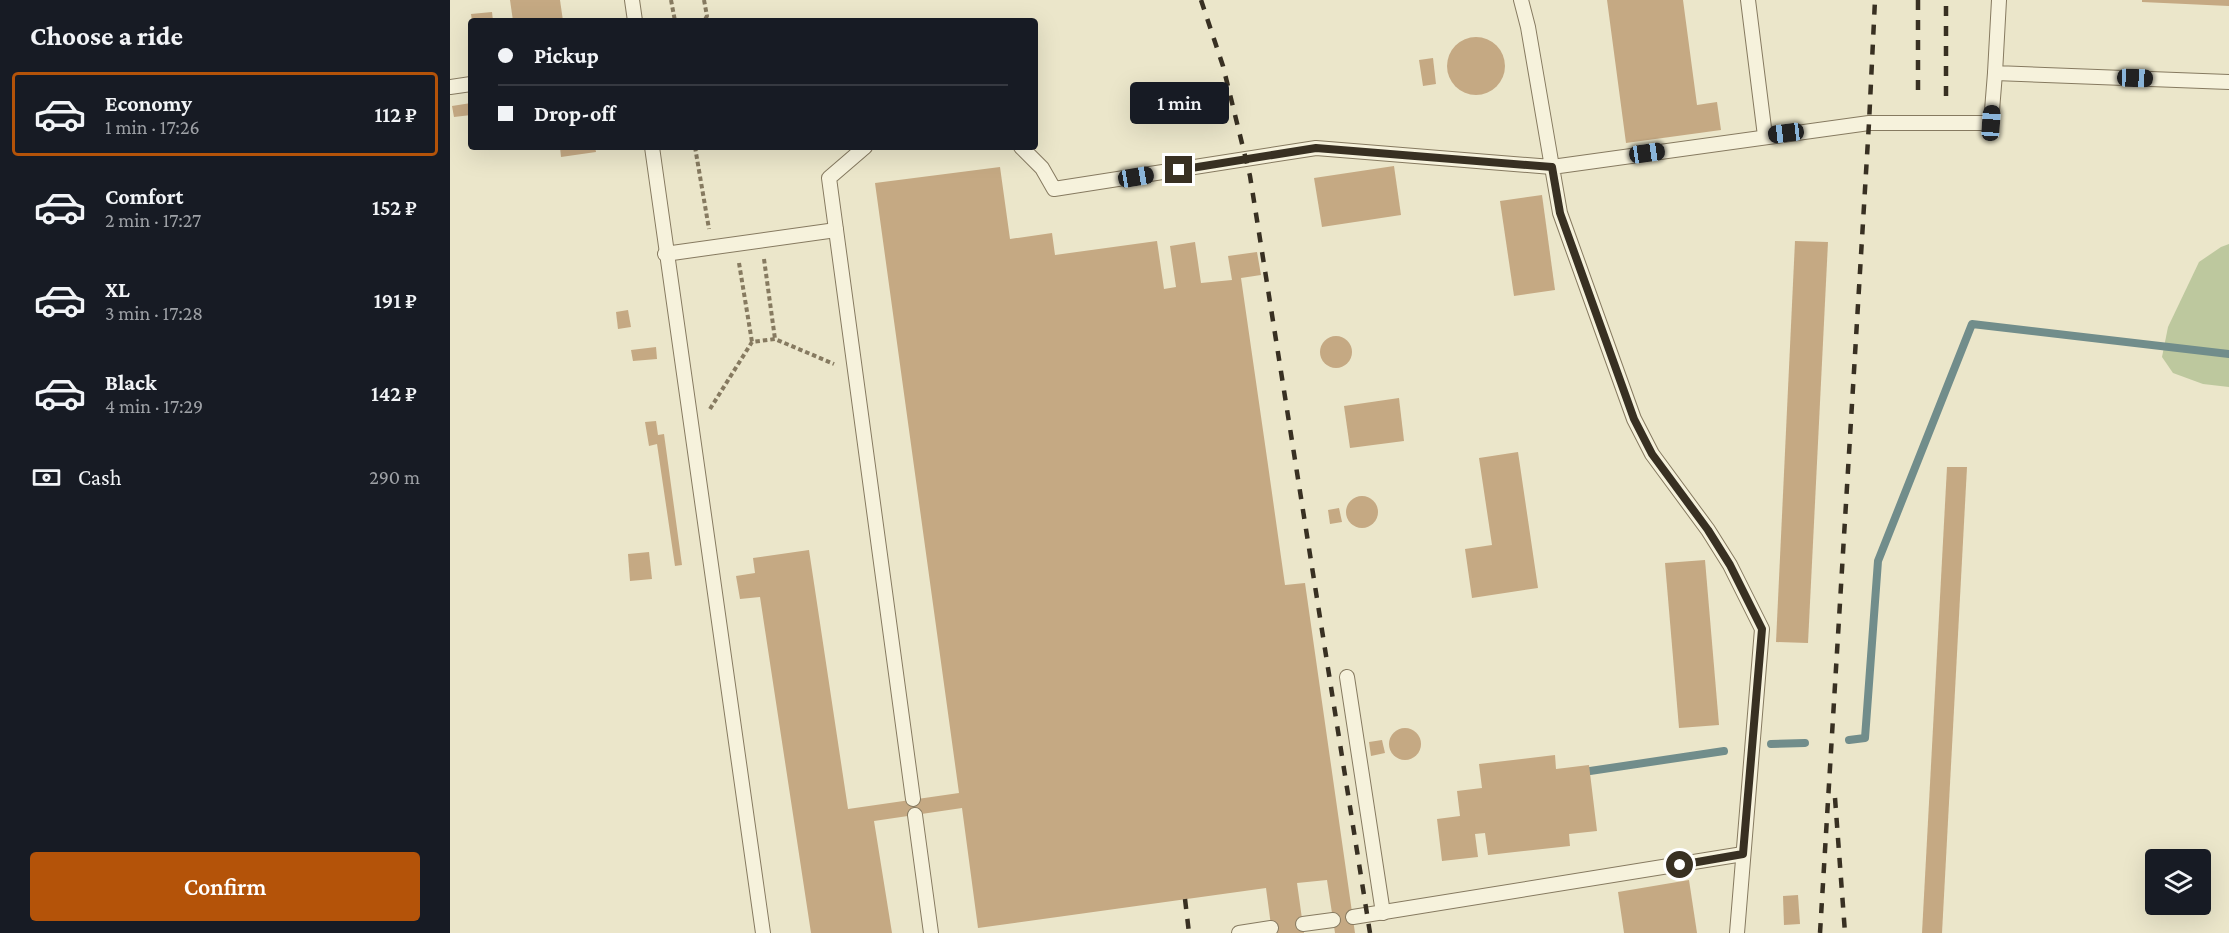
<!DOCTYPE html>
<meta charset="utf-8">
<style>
:root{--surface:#171b24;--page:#20242c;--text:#f1f3f6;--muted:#9ea1a6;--line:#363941;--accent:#b45309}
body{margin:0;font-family:"Crimson Pro",serif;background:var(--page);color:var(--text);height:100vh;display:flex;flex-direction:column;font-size:22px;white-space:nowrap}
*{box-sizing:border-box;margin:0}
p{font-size:20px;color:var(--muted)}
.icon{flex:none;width:33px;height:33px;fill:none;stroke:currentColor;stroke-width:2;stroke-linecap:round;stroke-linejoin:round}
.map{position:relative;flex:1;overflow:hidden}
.panel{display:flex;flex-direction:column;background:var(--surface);width:450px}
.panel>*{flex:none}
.guide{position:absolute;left:18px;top:18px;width:570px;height:132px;border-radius:6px;box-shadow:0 6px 24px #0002;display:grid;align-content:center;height:132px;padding:0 30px;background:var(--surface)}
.fabs{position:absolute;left:1695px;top:849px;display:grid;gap:12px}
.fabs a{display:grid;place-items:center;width:66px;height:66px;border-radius:6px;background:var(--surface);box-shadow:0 6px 24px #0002;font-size:30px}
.end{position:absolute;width:27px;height:27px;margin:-14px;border:8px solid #383022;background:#fff;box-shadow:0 0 0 3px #fff}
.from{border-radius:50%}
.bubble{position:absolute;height:42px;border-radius:6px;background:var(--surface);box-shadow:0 6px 24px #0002;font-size:20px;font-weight:600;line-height:42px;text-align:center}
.car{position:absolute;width:18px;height:36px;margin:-18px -9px;border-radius:8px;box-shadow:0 0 4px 2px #0007;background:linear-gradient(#222 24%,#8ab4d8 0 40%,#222 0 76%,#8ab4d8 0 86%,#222 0)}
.guide b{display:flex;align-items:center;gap:21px;height:57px;font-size:22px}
.guide b+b{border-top:2px solid var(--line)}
.guide i{width:15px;height:15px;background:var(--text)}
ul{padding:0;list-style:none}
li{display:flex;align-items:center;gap:18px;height:84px;margin:0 12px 9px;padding:0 18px;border:3px solid transparent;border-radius:6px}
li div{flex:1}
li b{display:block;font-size:22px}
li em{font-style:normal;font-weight:600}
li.selected{border-color:var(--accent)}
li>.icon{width:54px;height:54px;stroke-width:1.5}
h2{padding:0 30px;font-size:27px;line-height:72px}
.pay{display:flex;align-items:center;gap:15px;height:66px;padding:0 30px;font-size:22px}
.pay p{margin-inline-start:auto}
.action{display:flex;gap:12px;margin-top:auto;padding:12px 30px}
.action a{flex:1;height:69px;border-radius:6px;background:var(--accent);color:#fff;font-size:24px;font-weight:600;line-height:69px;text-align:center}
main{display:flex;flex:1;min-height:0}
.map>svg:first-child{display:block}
</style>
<main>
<section class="panel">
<h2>Choose a ride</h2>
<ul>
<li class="selected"><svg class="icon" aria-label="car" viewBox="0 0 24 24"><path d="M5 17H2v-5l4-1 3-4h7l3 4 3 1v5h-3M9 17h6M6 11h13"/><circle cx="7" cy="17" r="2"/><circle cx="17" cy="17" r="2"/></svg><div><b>Economy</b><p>1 min · 17:26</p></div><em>112 ₽</em></li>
<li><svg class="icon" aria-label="car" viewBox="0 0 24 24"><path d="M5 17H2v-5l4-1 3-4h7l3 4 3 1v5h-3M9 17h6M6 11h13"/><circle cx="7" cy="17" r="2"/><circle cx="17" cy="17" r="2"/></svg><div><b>Comfort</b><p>2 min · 17:27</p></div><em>152 ₽</em></li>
<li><svg class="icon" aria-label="car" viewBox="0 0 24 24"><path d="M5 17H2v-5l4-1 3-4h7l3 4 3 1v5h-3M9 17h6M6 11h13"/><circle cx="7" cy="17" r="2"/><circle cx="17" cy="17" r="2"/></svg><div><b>XL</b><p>3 min · 17:28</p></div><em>191 ₽</em></li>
<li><svg class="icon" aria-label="car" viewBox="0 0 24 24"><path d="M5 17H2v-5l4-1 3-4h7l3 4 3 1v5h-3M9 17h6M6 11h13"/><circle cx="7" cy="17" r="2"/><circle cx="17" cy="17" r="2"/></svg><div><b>Black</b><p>4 min · 17:29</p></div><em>142 ₽</em></li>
</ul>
<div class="pay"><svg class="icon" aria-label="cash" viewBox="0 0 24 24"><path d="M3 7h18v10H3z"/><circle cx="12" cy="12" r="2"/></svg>Cash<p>290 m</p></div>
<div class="action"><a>Confirm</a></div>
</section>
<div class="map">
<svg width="1779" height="933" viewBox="0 0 1779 933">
<rect width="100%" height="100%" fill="#ebe6ca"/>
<path fill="#bdc89e" d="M 1779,244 L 1779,387 L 1753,384 L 1723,373 L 1712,357 L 1718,327 L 1749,262 L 1771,247 Z"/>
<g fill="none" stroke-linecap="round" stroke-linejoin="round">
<g stroke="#718d8b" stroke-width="8">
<path d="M 1399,740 L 1415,738 L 1428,561 L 1522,324 L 1779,354"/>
<path d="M 1321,744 L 1355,743"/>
<path d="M 1140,771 L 1274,751"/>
</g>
</g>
<g fill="#c5a983">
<path d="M 60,0 L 110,0 L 113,21 L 63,21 Z"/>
<path d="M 1157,0 L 1233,0 L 1247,105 L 1267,102 L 1271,130 L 1176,143 Z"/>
<path d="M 1692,0 L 1779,0 L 1779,6 L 1692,2 Z"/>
<path d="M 42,12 L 43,21 L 22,21 L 21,14 Z"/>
<circle cx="1026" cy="66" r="29"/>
<path d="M 983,58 L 986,84 L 973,86 L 969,60 Z"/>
<path d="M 21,103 L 21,115 L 4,117 L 2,106 Z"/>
<path d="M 110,147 L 145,147 L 146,152 L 111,157 Z"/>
<path d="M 944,166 L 951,215 L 872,227 L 864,178 Z"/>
<path d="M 550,167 L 560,239 L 602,233 L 605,255 L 707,241 L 714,289 L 726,287 L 720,246 L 745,242 L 751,283 L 782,280 L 778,256 L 807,252 L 811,275 L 791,278 L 818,465 L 835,585 L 855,583 L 905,933 L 885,933 L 877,880 L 847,883 L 854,933 L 822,933 L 816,888 L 528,928 L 512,808 L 424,821 L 442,933 L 361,933 L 310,597 L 290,599 L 286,576 L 305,573 L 303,558 L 359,550 L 398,809 L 509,793 L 425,183 Z"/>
<path d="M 1092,195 L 1105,290 L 1064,296 L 1050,201 Z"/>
<path d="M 1345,241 L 1378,242 L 1358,643 L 1326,642 Z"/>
<path d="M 178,310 L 181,327 L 168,329 L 166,312 Z"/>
<circle cx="886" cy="352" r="16"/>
<path d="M 206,347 L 207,359 L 183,361 L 181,350 Z"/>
<path d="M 949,398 L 954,441 L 900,448 L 894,406 Z"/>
<path d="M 206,421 L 208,435 L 214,434 L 232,565 L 225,566 L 207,444 L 199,446 L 195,422 Z"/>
<path d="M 1068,452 L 1088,588 L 1022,598 L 1015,549 L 1042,545 L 1029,458 Z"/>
<path d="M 1497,467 L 1517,467 L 1492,933 L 1472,933 Z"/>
<circle cx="912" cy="512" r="16"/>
<path d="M 889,508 L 892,522 L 880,524 L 878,510 Z"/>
<path d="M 199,552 L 202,579 L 180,581 L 178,554 Z"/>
<path d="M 1255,560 L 1269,725 L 1229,728 L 1215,563 Z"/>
<circle cx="955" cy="744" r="16"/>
<path d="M 932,740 L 935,753 L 921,756 L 919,742 Z"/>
<path d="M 1105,755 L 1106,769 L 1139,765 L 1147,831 L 1119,834 L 1120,846 L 1038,855 L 1035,833 L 1025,834 L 1028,857 L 992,861 L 987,819 L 1010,816 L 1007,791 L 1032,788 L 1029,764 Z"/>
<path d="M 1239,880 L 1247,933 L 1174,933 L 1168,892 Z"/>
<path d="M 1348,895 L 1350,924 L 1334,925 L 1333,896 Z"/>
</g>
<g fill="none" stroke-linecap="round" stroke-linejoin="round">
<defs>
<g id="service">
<path d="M 182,0 L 185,21"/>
<path d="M 1298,0 L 1315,136"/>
<path d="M 1549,0 L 1545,73 L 1779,82"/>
<path d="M 0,87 L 21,84"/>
<path d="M 202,147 L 313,933"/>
<path d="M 415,147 L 379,178 L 463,799"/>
<path d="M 571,147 L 592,168 L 604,189 L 866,148 L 1102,167 L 1078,27 L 1071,0"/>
<path d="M 215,254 L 386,230"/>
<path d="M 897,677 L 933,913"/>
<path d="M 465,815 L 481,933"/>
<path d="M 903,917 L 1293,854"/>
<path d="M 853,924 L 883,920"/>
<path d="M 789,933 L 821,928"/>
<path d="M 1287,933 L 1312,629 L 1280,565 L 1258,530 L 1202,454 L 1184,419 L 1110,213 L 1102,167 L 1419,123 L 1541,123 L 1545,73"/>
</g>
</defs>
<use href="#service" stroke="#867a60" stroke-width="16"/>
<g stroke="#867a60" stroke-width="4" stroke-dasharray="4.5 3" stroke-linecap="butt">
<path d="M 221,0 L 225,21"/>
<path d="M 254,0 L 257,16 L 254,21"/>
<path d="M 245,147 L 259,229"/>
<path d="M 314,259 L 325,339"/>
<path d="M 289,263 L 302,342"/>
<path d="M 260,409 L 302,342 L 325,339 L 384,364"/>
</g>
<use href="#service" stroke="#f6f2dc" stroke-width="14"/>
<g stroke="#383022" stroke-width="4.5" stroke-dasharray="10 10" stroke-linecap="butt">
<path d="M 751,0 L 773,66 L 800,176 L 920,933"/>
<path d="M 1468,0 L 1468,98"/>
<path d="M 1496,96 L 1496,0"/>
<path d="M 1385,798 L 1395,933"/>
<path d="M 735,899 L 739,933"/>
<path d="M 1370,933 L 1419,123 L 1425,0"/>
</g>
</g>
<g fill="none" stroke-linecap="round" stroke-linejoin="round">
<path stroke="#383022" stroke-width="8" d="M 729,170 L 866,148 L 1102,167 L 1110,213 L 1184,419 L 1202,454 L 1258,530 L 1280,565 L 1312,629 L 1293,854 L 1230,865"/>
</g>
</svg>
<div class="fabs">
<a><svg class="icon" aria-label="layers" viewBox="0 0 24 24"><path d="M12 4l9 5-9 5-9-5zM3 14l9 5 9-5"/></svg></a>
</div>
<i class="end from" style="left:1230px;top:865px"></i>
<i class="end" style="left:729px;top:170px"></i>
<div class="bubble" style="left:680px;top:82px;width:99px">1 min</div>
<i class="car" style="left:1685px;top:78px;rotate:92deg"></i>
<i class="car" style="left:1541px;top:123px;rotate:4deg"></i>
<i class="car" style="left:1336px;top:133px;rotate:263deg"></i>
<i class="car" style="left:1197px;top:153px;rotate:82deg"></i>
<i class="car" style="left:686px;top:177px;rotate:81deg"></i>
<div class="guide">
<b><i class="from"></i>Pickup</b>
<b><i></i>Drop-off</b>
</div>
</div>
</main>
